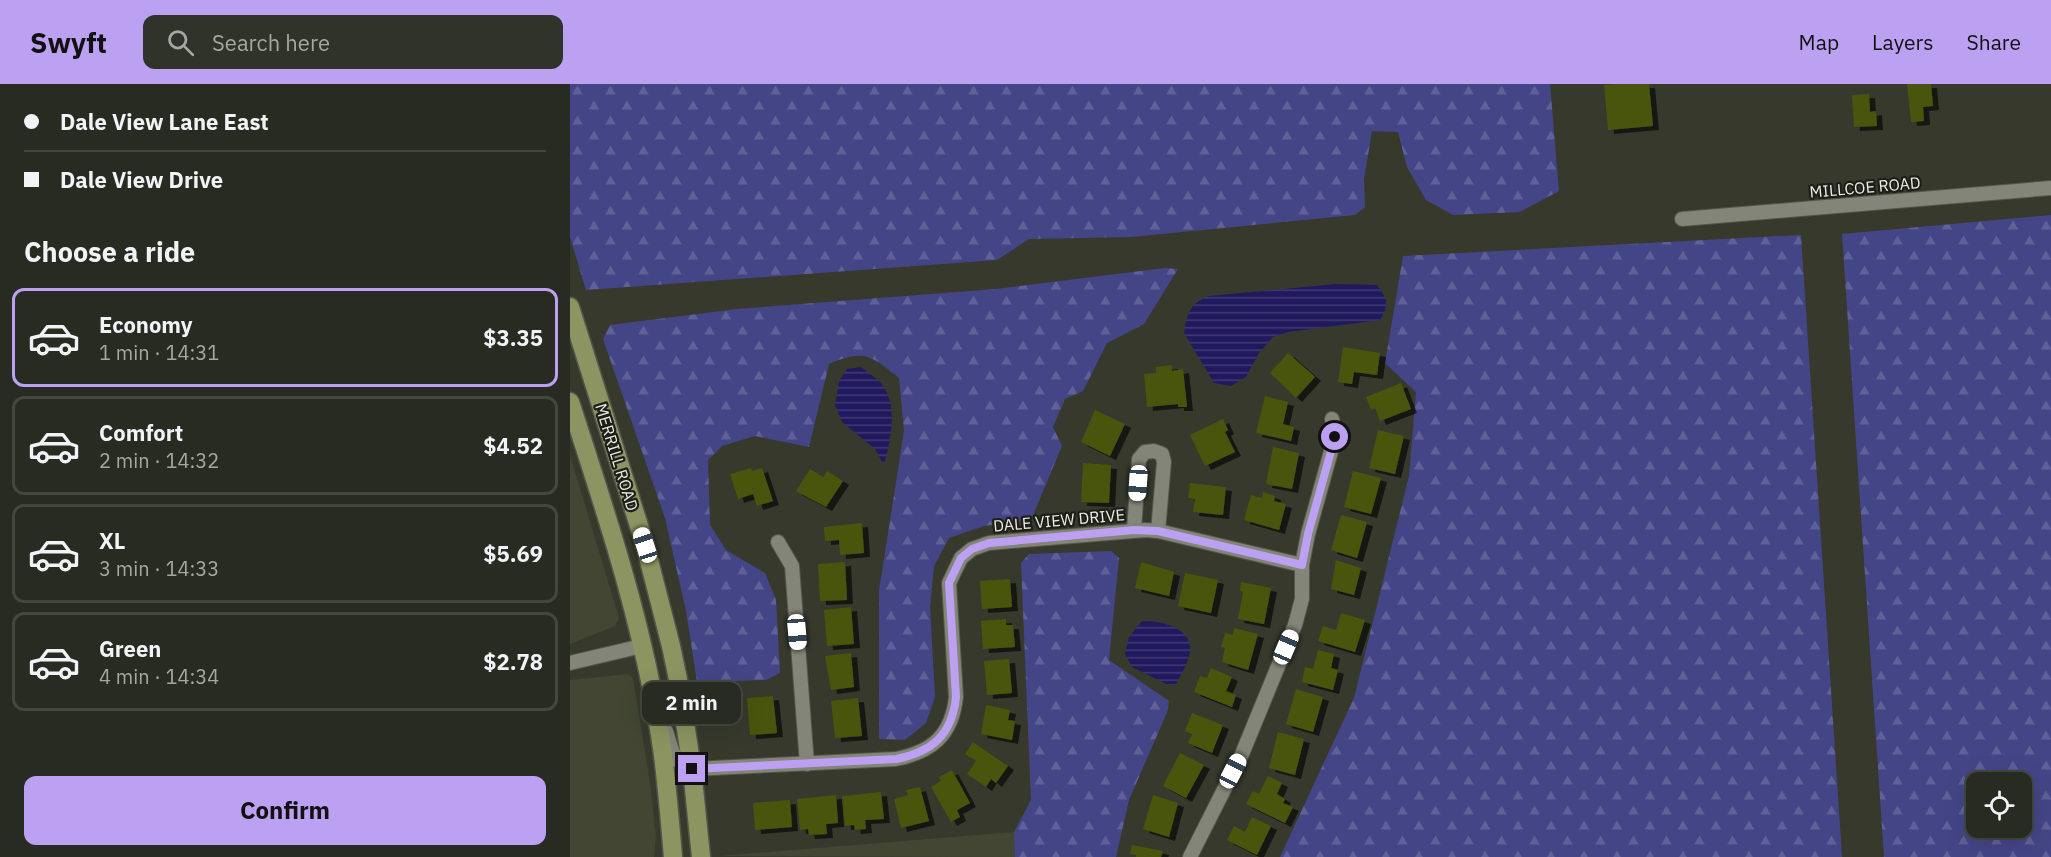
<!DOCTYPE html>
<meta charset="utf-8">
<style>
:root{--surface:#282b21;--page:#30332a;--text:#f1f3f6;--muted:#a5a7a5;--line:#44473f;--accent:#bca0f2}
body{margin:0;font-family:"IBM Plex Sans",sans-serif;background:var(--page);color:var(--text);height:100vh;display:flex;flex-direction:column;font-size:22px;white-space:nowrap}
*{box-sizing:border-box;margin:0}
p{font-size:20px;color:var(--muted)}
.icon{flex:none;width:33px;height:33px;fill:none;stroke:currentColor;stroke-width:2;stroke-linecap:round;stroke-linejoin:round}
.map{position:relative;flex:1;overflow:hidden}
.sheet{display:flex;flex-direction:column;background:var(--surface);width:570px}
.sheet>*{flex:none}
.top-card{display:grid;align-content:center;height:132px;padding:0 24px;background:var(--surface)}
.fabs{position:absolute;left:1396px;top:688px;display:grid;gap:12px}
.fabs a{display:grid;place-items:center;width:66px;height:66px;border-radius:12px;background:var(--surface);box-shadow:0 6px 24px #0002,0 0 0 2px var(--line);font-size:30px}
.end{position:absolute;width:27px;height:27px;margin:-14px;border:8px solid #bca0f2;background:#111;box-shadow:0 0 0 3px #111}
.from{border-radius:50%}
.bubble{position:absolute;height:42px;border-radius:12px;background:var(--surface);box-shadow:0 6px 24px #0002,0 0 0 2px var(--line);font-size:20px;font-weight:700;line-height:42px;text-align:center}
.car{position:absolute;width:18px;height:36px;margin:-18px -9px;border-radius:8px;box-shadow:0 0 4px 2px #0007;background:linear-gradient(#fff 24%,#345 0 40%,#fff 0 76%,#345 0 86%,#fff 0)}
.top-card b{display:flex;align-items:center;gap:21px;height:57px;font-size:22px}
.top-card b+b{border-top:2px solid var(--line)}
.top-card i{width:15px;height:15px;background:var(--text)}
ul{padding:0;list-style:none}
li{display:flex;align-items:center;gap:18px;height:99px;margin:0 12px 9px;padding:0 12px;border:3px solid var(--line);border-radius:12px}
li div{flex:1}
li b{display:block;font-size:22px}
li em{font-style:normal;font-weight:700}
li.selected{border-color:var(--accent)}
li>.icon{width:54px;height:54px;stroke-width:1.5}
h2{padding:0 24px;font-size:27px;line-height:72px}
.action{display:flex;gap:12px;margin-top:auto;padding:12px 24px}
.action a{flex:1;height:69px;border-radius:12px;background:var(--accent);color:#111;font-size:24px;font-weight:700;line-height:69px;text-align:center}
header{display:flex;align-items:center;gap:36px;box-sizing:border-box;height:84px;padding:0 30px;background:var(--accent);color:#111}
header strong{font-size:28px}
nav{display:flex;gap:33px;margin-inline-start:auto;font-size:21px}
.search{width:420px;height:54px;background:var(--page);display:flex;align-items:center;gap:15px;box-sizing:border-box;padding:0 21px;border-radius:12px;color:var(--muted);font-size:22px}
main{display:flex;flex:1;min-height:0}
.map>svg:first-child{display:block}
</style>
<header>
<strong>Swyft</strong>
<div class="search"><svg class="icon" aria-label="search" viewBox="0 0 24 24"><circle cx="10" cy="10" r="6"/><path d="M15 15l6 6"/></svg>Search here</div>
<nav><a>Map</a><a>Layers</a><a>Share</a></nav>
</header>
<main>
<section class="sheet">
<div class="top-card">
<b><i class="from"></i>Dale View Lane East</b>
<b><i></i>Dale View Drive</b>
</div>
<h2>Choose a ride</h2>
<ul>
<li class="selected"><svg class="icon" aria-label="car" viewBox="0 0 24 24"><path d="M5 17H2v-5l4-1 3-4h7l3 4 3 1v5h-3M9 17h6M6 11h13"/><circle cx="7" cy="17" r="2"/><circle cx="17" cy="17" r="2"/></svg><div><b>Economy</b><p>1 min · 14:31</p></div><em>$3.35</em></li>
<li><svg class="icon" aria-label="car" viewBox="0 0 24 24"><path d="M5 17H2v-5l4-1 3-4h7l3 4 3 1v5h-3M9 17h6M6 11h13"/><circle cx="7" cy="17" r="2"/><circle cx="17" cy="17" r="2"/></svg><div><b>Comfort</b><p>2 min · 14:32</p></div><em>$4.52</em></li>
<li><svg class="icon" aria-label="car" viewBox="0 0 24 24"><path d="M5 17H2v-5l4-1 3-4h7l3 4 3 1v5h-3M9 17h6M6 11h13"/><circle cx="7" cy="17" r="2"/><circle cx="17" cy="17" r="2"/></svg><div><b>XL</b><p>3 min · 14:33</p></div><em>$5.69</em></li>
<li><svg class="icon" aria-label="car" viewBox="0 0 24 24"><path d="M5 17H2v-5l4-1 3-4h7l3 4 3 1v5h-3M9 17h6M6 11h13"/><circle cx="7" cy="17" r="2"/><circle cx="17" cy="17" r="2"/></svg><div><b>Green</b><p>4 min · 14:34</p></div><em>$2.78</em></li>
</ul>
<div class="action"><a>Confirm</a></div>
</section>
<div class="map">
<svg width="1481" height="773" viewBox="0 0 1481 773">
<defs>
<pattern id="forest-firs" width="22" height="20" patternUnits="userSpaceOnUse" patternTransform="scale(1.5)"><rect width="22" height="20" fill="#444586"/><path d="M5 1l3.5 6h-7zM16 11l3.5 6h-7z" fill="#5f6097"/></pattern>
<pattern id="water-rules" width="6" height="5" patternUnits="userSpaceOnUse" patternTransform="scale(1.5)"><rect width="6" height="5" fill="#20195d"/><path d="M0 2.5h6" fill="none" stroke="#413b74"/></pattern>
<filter id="shadow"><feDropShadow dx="6" dy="4" stdDeviation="0" flood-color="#0009"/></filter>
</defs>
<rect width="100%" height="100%" fill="#36392c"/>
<g fill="#424633">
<path d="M 0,371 L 49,534 L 45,542 L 0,560 Z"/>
<path d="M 58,590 L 63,594 L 80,699 L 86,752 L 84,773 L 0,773 L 0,596 Z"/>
<path d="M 444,748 L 445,773 L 149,772 Z"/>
</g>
<g fill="url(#forest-firs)" fill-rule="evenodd">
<path d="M 0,0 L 980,0 L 989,107 L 950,128 L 883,131 L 856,116 L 837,83 L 828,48 L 802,47 L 794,95 L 795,123 L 785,131 L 561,153 L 459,155 L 427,176 L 16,206 L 0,153 Z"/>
<path d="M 1481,131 L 1481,773 L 1314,773 L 1272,150 ZM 1407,699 L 1452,699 L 1452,744 L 1407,744 Z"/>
<path d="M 1231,151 L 1272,773 L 710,773 L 784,614 L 839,392 L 846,308 L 815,279 L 833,172 Z"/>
<path d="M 595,184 L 608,185 L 574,240 L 537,259 L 513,307 L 495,315 L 483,343 L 492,362 L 461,436 L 414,442 L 379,454 L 364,482 L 360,523 L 365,613 L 356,639 L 335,656 L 309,655 L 309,507 L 334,347 L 329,294 C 301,271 294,265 259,280 L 239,363 L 185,352 L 152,362 L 138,376 L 140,441 L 156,466 L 195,489 L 206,516 L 210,589 L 196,596 L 164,597 L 161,639 L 137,642 L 130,617 L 116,527 L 95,434 L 33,255 L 40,241 L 167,225 L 426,205 Z"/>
<path d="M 541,467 L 549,474 L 539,576 L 599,617 L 598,626 L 559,716 L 546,773 L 445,773 L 444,748 L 461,716 L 451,479 L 459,470 Z"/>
</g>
<g fill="url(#water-rules)">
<path d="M 766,200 L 807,201 C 818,216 819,220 810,236 L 718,248 L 703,253 L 689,269 L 676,293 L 661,302 L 644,299 L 614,249 C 617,230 620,219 639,212 Z"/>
<path d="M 291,283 C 297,288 305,293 310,298 C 329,320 321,355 314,381 L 305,365 L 272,338 L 265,321 L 269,297 L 277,285 Z"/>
<path d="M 572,537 C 588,536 621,543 620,565 C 620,577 611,590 606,600 L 596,600 L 562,583 L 555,570 L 559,553 Z"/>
</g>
<g fill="#4a540b" filter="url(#shadow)">
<path d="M 1049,0 L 1079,0 L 1083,42 L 1038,46 L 1034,1 Z"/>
<path d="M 1337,0 L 1361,0 L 1363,22 L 1353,23 L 1354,37 L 1341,38 Z"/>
<path d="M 1299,10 L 1300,28 L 1306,27 L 1307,42 L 1284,43 L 1282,11 Z"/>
<path d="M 773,263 L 810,269 L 807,291 L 784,288 L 782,300 L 768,298 Z"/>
<path d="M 718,269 L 745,293 L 726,314 L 700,289 Z"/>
<path d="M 602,281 L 602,287 L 613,285 L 617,323 L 608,323 L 608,320 L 577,323 L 574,290 L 586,289 L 586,283 Z"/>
<path d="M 831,299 L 841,325 L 810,337 L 805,324 L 801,326 L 796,313 Z"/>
<path d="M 695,312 L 718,318 L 713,340 L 724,343 L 721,357 L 686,349 Z"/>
<path d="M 525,326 L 555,340 L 540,372 L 511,358 Z"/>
<path d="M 653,335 L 658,346 L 655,348 L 665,368 L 635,382 L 620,351 Z"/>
<path d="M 808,346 L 834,352 L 825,390 L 799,384 Z"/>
<path d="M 703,363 L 729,369 L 722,405 L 696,400 Z"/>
<path d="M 513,379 L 541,381 L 539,419 L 511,418 Z"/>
<path d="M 181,384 L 182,387 L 192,384 L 203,417 L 187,422 L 183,410 L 168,415 L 160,390 Z"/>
<path d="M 240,385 L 253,393 L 257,387 L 273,397 L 256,423 L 226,407 Z"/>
<path d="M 783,387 L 811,394 L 801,430 L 774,423 Z"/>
<path d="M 620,399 L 656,403 L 653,431 L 623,428 L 625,415 L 618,414 Z"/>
<path d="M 693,408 L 705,412 L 704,417 L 716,420 L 709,446 L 674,436 L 681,411 L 692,414 Z"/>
<path d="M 771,431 L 797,438 L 787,474 L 761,466 Z"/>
<path d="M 292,439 L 294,469 L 270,471 L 269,456 L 255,457 L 254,443 Z"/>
<path d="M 766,476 L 791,484 L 784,511 L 761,505 Z"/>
<path d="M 275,478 L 277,516 L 250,517 L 248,480 Z"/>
<path d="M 571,478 L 604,488 L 599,512 L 565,504 Z"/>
<path d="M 615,489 L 648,496 L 641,529 L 608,522 Z"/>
<path d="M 440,495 L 442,523 L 412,525 L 410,497 Z"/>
<path d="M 671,498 L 701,504 L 694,540 L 668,535 L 673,508 L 670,507 Z"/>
<path d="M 281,523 L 284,560 L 257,562 L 254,526 Z"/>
<path d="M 771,529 L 795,536 L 785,568 L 748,557 L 753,542 L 766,546 Z"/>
<path d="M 436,535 L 436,541 L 443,541 L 445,563 L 413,565 L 411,537 Z"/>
<path d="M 664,544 L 688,550 L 678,586 L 652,578 L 655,564 L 651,563 L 655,549 L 663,551 Z"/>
<path d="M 748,566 L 764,570 L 761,584 L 768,586 L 763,606 L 732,598 L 735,583 L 743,585 Z"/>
<path d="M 281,569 L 284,603 L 261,606 L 255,572 Z"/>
<path d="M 439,575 L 442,609 L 417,611 L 414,577 Z"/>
<path d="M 641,584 L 662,593 L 656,607 L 666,611 L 662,623 L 624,608 L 630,592 L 637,594 Z"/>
<path d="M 726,605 L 753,613 L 743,648 L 716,640 Z"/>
<path d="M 203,612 L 207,649 L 180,651 L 177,614 Z"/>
<path d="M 288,614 L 292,652 L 265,654 L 261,617 Z"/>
<path d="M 416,621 L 440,626 L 438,636 L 445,637 L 442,656 L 411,650 Z"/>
<path d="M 622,629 L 653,641 L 642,669 L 618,659 L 622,650 L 615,647 Z"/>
<path d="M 708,648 L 734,655 L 725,691 L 699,684 Z"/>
<path d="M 403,658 L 438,682 L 426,699 L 421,695 L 416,703 L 397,690 L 406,677 L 395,670 Z"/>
<path d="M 610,669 L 634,681 L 616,714 L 593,702 Z"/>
<path d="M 382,686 L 400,719 L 387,726 L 390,733 L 381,738 L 361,703 L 371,697 L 369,693 Z"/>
<path d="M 698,692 L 712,699 L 707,710 L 715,715 L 713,719 L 723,723 L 715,739 L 676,720 L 683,707 L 689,710 Z"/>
<path d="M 350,703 L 359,737 L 331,744 L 324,715 L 338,711 L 336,706 Z"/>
<path d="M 311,708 L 314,735 L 295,736 L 296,745 L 285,746 L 284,741 L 275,742 L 272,712 Z"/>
<path d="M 266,711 L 268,739 L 256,740 L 257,750 L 239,751 L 238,745 L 230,746 L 227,715 Z"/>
<path d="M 583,711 L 608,719 L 599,753 L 573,745 Z"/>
<path d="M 220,716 L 222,743 L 185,746 L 183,719 Z"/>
<path d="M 682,733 L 701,742 L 687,771 L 657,756 L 664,742 L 675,748 Z"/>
<path d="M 562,761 L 593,767 L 591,773 L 566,773 L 566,771 L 560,770 Z"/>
</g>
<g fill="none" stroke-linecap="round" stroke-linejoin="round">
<defs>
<g id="street">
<path d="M 1112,135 L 1481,104"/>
<path d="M 564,446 L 569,375 L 575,368 L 584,367 L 592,370 L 594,378 L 588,447"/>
<path d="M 208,458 L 222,482 L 237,680"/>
<path d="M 0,579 L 72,562"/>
<path d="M 96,647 C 102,666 102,678 122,685 L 326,675 C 362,668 382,651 386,613 L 379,499 L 391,474 L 402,465 L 419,459 L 575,446 L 588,447 L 732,481"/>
<path d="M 620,773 L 672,670 L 725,541 L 732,515 L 732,481 L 738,450 L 765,353 L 762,335"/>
</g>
<g id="primary">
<path d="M 0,223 L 75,461 L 101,562 L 110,605 L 122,685 L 131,773"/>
<path d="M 0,318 C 37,431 75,546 92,664 C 97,700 100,737 103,773"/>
</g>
</defs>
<use href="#street" stroke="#53564b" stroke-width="16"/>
<use href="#primary" stroke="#53564b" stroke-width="21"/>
<use href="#street" stroke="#828577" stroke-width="14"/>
<use href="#primary" stroke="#8c9561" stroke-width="18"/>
</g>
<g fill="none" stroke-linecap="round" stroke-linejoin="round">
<path stroke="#bca0f2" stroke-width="8" d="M 122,685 L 326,675 C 362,668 382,651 386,613 L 379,499 L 391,474 L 402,465 L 419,459 L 564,446 L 588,447 L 732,481 L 738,450 L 765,353"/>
</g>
<g text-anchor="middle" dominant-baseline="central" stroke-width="4.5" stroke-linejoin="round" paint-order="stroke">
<g font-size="16" fill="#eceee6" stroke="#1e1f19">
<text transform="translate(1295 103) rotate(-5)">MILLCOE ROAD</text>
<text transform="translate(47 373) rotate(73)">MERRILL ROAD</text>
<text transform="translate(489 436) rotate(-5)">DALE VIEW DRIVE</text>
</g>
</g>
</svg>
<div class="fabs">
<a><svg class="icon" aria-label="locate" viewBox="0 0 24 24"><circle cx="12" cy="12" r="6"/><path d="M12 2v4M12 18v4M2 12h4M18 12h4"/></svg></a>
</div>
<i class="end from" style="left:765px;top:353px"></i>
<i class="end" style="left:122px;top:685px"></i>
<div class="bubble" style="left:72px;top:598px;width:99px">2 min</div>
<i class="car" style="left:568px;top:399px;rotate:184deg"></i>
<i class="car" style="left:75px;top:461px;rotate:342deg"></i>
<i class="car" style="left:227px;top:548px;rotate:175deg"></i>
<i class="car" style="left:716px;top:563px;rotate:23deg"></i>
<i class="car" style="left:663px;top:687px;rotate:27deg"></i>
</div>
</main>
